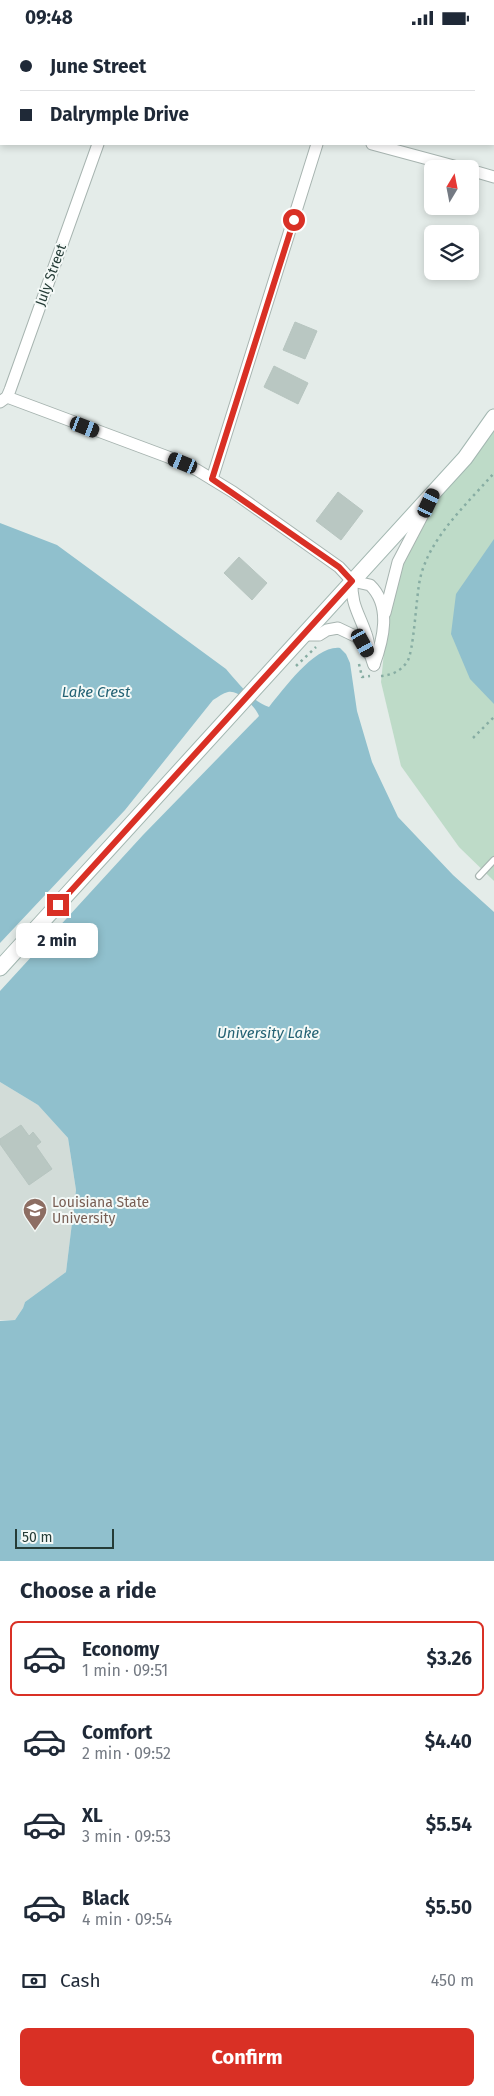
<!DOCTYPE html>
<meta charset="utf-8">
<style>
:root{--surface:#fff;--page:#f6f6f7;--text:#1f2937;--muted:#747a83;--line:#e0e1e3;--accent:#d93025}
body{margin:0;font-family:"Fira Sans",sans-serif;background:var(--page);color:var(--text);height:100vh;display:flex;flex-direction:column;font-size:19px;white-space:nowrap}
*{box-sizing:border-box;margin:0}
p{font-size:16px;color:var(--muted)}
.icon{flex:none;width:28px;height:28px;fill:none;stroke:currentColor;stroke-width:2;stroke-linecap:round;stroke-linejoin:round}
.map{position:relative;height:1526px;overflow:hidden}
.details{display:flex;flex-direction:column;background:var(--surface);flex:1}
.details>*{flex:none}
.top-card{position:absolute;left:0px;top:0px;width:495px;height:110px;box-shadow:0 2px 8px #0003;display:grid;align-content:center;height:110px;padding:0 20px;background:var(--surface)}
.needle{width:32px;rotate:10deg}
.tools{position:absolute;left:424px;top:125px;display:grid;gap:10px}
.tools a{display:grid;place-items:center;width:55px;height:55px;border-radius:8px;background:var(--surface);box-shadow:0 2px 8px #0003;font-size:25px}
.scale{position:absolute;left:15px;bottom:12px;width:99px;box-sizing:border-box;padding-left:5px;border:2px solid #253c37;border-top:0;font-size:14px;line-height:18px;white-space:nowrap;color:#253c37;-webkit-text-stroke:4px #f4f9f7;paint-order:stroke}
.end{position:absolute;width:22px;height:22px;margin:-11px;border:6px solid #d93025;background:#fff;box-shadow:0 0 0 2px #fff}
.from{border-radius:50%}
.bubble{position:absolute;height:35px;border-radius:8px;background:var(--surface);box-shadow:0 2px 8px #0003;font-size:16px;font-weight:700;line-height:35px;text-align:center}
.car{position:absolute;width:15px;height:30px;margin:-15px -8px;border-radius:6px;box-shadow:0 0 4px 1px #0007;background:linear-gradient(#222 24%,#8ab4d8 0 40%,#222 0 76%,#8ab4d8 0 86%,#222 0)}
.top-card b{display:flex;align-items:center;gap:18px;height:48px;font-size:19px}
.top-card b+b{border-top:1px solid var(--line)}
.top-card i{width:12px;height:12px;background:var(--text)}
ul{padding:0;list-style:none}
li{display:flex;align-items:center;gap:15px;height:75px;margin:0 10px 8px;padding:0 10px;border:2px solid transparent;border-radius:8px}
li div{flex:1}
li b{display:block;font-size:19px}
li em{font-style:normal;font-weight:700}
li.selected{border-color:var(--accent)}
li>.icon{width:45px;height:45px;stroke-width:1.5}
h2{padding:0 20px;font-size:22px;line-height:60px}
.pay{display:flex;align-items:center;gap:12px;height:55px;padding:0 20px;font-size:19px}
.pay p{margin-inline-start:auto}
.primary-button{display:flex;gap:10px;margin-top:auto;padding:10px 20px}
.primary-button a{flex:1;height:58px;border-radius:8px;background:var(--accent);color:#fff;font-size:20px;font-weight:700;line-height:58px;text-align:center}
.status{display:flex;justify-content:space-between;align-items:center;height:35px;padding:0 25px;background:var(--surface);direction:ltr}
.status svg{height:14px;fill:currentColor}
.map>svg:first-child{display:block}
</style>
<div class="status"><b>09:48</b><svg viewBox="0 0 49 12"><path d="M0 12V9h3v3zM5 12V6h3v6zM10 12V3h3v9zM15 12V0h3v12zM26 1h20v11H26zM47 4h2v5h-2z"/></svg></div>
<div class="map">
<svg width="494" height="1526" viewBox="0 0 494 1526">
<rect width="100%" height="100%" fill="#e4ece9"/>
<path fill="#d2dcd8" d="M 0,1047 L 38,1070 L 68,1103 L 76,1155 L 66,1237 L 25,1267 L 23,1273 L 15,1285 L 0,1285 Z"/>
<path fill="#bedbc8" d="M 494,382 L 494,846 L 459,812 L 401,731 L 381,647 L 391,548 L 434,458 Z"/>
<g fill="#90c0cd">
<path d="M 0,488 L 57,510 L 226,634 C 238,648 252,666 269,672 C 284,654 315,610 340,613 L 346,619 L 350,628 L 357,676 L 372,727 L 398,782 L 453,840 L 494,877 L 494,1526 L 0,1526 L 0,1286 L 15,1285 L 23,1273 L 25,1267 L 66,1237 L 76,1155 L 68,1103 L 38,1070 L 0,1047 L 0,956 L 143,800 L 259,681 C 256,672 238,654 228,657 C 223,658 218,662 213,665 L 125,775 L 0,908 Z"/>
<path d="M 494,504 L 494,669 L 470,644 L 451,599 L 456,559 Z"/>
</g>
<g fill="#b9c7c2" stroke="#b7c5c0">
<path d="M 295,287 L 317,296 L 305,324 L 283,315 Z"/>
<path d="M 274,331 L 308,348 L 298,369 L 264,352 Z"/>
<path d="M 338,457 L 363,476 L 341,505 L 316,486 Z"/>
<path d="M 239,522 L 267,548 L 252,565 L 224,538 Z"/>
<path d="M 21,1090 L 29,1101 L 33,1097 L 41,1107 L 36,1111 L 52,1134 L 29,1150 L 0,1109 L 0,1104 Z"/>
</g>
<g fill="none" stroke-linecap="round" stroke-linejoin="round">
<defs>
<path id="lane" d="M 479,841 L 494,825"/>
<g id="street">
<path d="M 133,1 L 133,0"/>
<path d="M 337,1 L 338,0"/>
<path d="M 372,109 L 465,134"/>
<path d="M 470,135 L 494,142"/>
<path d="M 7,362 L 168,422 L 197,435 L 233,457 L 339,532 L 352,546 L 370,550 C 392,571 383,605 374,630"/>
<path d="M 0,367 L 7,362 L 10,355 L 98,109"/>
<path d="M 212,444 L 317,109"/>
<path d="M 352,546 C 351,570 359,578 366,599 C 370,610 369,620 374,630"/>
<path d="M 385,578 L 398,527 L 430,466"/>
<path d="M 302,600 L 319,600 L 327,595 L 338,593 L 357,602 L 368,618"/>
</g>
<path id="secondary" d="M 0,933 L 465,423 L 494,382"/>
</defs>
<use href="#lane" stroke="#a7b4b0" stroke-width="8"/>
<use href="#street" stroke="#a7b4b0" stroke-width="13"/>
<use href="#secondary" stroke="#a3b7b1" stroke-width="17"/>
<g stroke="#87ada3" stroke-width="2.5" stroke-dasharray="2.5 4" stroke-linecap="butt">
<path d="M 359,629 L 362,642 L 370,641"/>
<path d="M 296,631 L 316,612"/>
<path d="M 381,641 C 391,640 400,637 407,627 C 414,617 416,562 420,544 C 429,503 467,469 494,438"/>
<path d="M 473,703 L 494,682"/>
</g>
<use href="#lane" stroke="#fff" stroke-width="5.5"/>
<use href="#street" stroke="#fff" stroke-width="11"/>
<use href="#secondary" stroke="#fff" stroke-width="15"/>
</g>
<g fill="none" stroke-linecap="round" stroke-linejoin="round">
<path stroke="#d93025" stroke-width="6" d="M 58,870 L 352,546 L 339,532 L 212,444 L 294,185"/>
</g>
<defs>
<symbol id="university-pin" viewBox="-11 -11 22 30"><path d="M0 17L-7.5 6A9.5 9.5 0 1 1 7.5 6Z" fill="#8d6e63" stroke="#f4f9f7"/><path d="M0-5L7-2L0 1L-7-2ZM-4 1L0 2.5L4 1V4Q0 6-4 4Z" fill="#fff"/></symbol>
</defs>
<g fill-rule="evenodd">
<use href="#university-pin" x="21" y="1161" width="28" height="38"/>
</g>
<g text-anchor="middle" dominant-baseline="central" stroke-width="4" stroke-linejoin="round" paint-order="stroke">
<g font-size="14" fill="#253c37" stroke="#f4f9f7">
<text transform="translate(51 240) rotate(-70)">July Street</text>
</g>
<g font-size="14" fill="#785e54" stroke="#f4f9f7" text-anchor="start">
<text x="52" y="1167">Louisiana State<tspan x="52" dy="16">University</tspan></text>
</g>
<g font-size="15" font-style="italic" fill="#236274" stroke="#f4f9f7">
<text x="96" y="657">Lake Crest</text>
<text x="268" y="998">University Lake</text>
</g>
</g>
</svg>
<div class="tools">
<a><svg class="needle" viewBox="-14 -14 28 28"><path d="M0-13l5 13h-10z" fill="#e53935"/><path d="M0 13l5-13h-10z" fill="#747a83"/></svg></a>
<a><svg class="icon" aria-label="layers" viewBox="0 0 24 24"><path d="M12 4l9 5-9 5-9-5zM3 14l9 5 9-5"/></svg></a>
</div>
<div class="scale">50 m</div>
<i class="end from" style="left:294px;top:185px"></i>
<i class="end" style="left:58px;top:870px"></i>
<div class="bubble" style="left:16px;top:888px;width:82px">2 min</div>
<i class="car" style="left:85px;top:392px;rotate:111deg"></i>
<i class="car" style="left:183px;top:428px;rotate:292deg"></i>
<i class="car" style="left:429px;top:468px;rotate:25deg"></i>
<i class="car" style="left:363px;top:608px;rotate:151deg"></i>
<div class="top-card">
<b><i class="from"></i>June Street</b>
<b><i></i>Dalrymple Drive</b>
</div>
</div>
<section class="details">
<h2>Choose a ride</h2>
<ul>
<li class="selected"><svg class="icon" aria-label="car" viewBox="0 0 24 24"><path d="M5 17H2v-5l4-1 3-4h7l3 4 3 1v5h-3M9 17h6M6 11h13"/><circle cx="7" cy="17" r="2"/><circle cx="17" cy="17" r="2"/></svg><div><b>Economy</b><p>1 min · 09:51</p></div><em>$3.26</em></li>
<li><svg class="icon" aria-label="car" viewBox="0 0 24 24"><path d="M5 17H2v-5l4-1 3-4h7l3 4 3 1v5h-3M9 17h6M6 11h13"/><circle cx="7" cy="17" r="2"/><circle cx="17" cy="17" r="2"/></svg><div><b>Comfort</b><p>2 min · 09:52</p></div><em>$4.40</em></li>
<li><svg class="icon" aria-label="car" viewBox="0 0 24 24"><path d="M5 17H2v-5l4-1 3-4h7l3 4 3 1v5h-3M9 17h6M6 11h13"/><circle cx="7" cy="17" r="2"/><circle cx="17" cy="17" r="2"/></svg><div><b>XL</b><p>3 min · 09:53</p></div><em>$5.54</em></li>
<li><svg class="icon" aria-label="car" viewBox="0 0 24 24"><path d="M5 17H2v-5l4-1 3-4h7l3 4 3 1v5h-3M9 17h6M6 11h13"/><circle cx="7" cy="17" r="2"/><circle cx="17" cy="17" r="2"/></svg><div><b>Black</b><p>4 min · 09:54</p></div><em>$5.50</em></li>
</ul>
<div class="pay"><svg class="icon" aria-label="cash" viewBox="0 0 24 24"><path d="M3 7h18v10H3z"/><circle cx="12" cy="12" r="2"/></svg>Cash<p>450 m</p></div>
<div class="primary-button"><a>Confirm</a></div>
</section>
